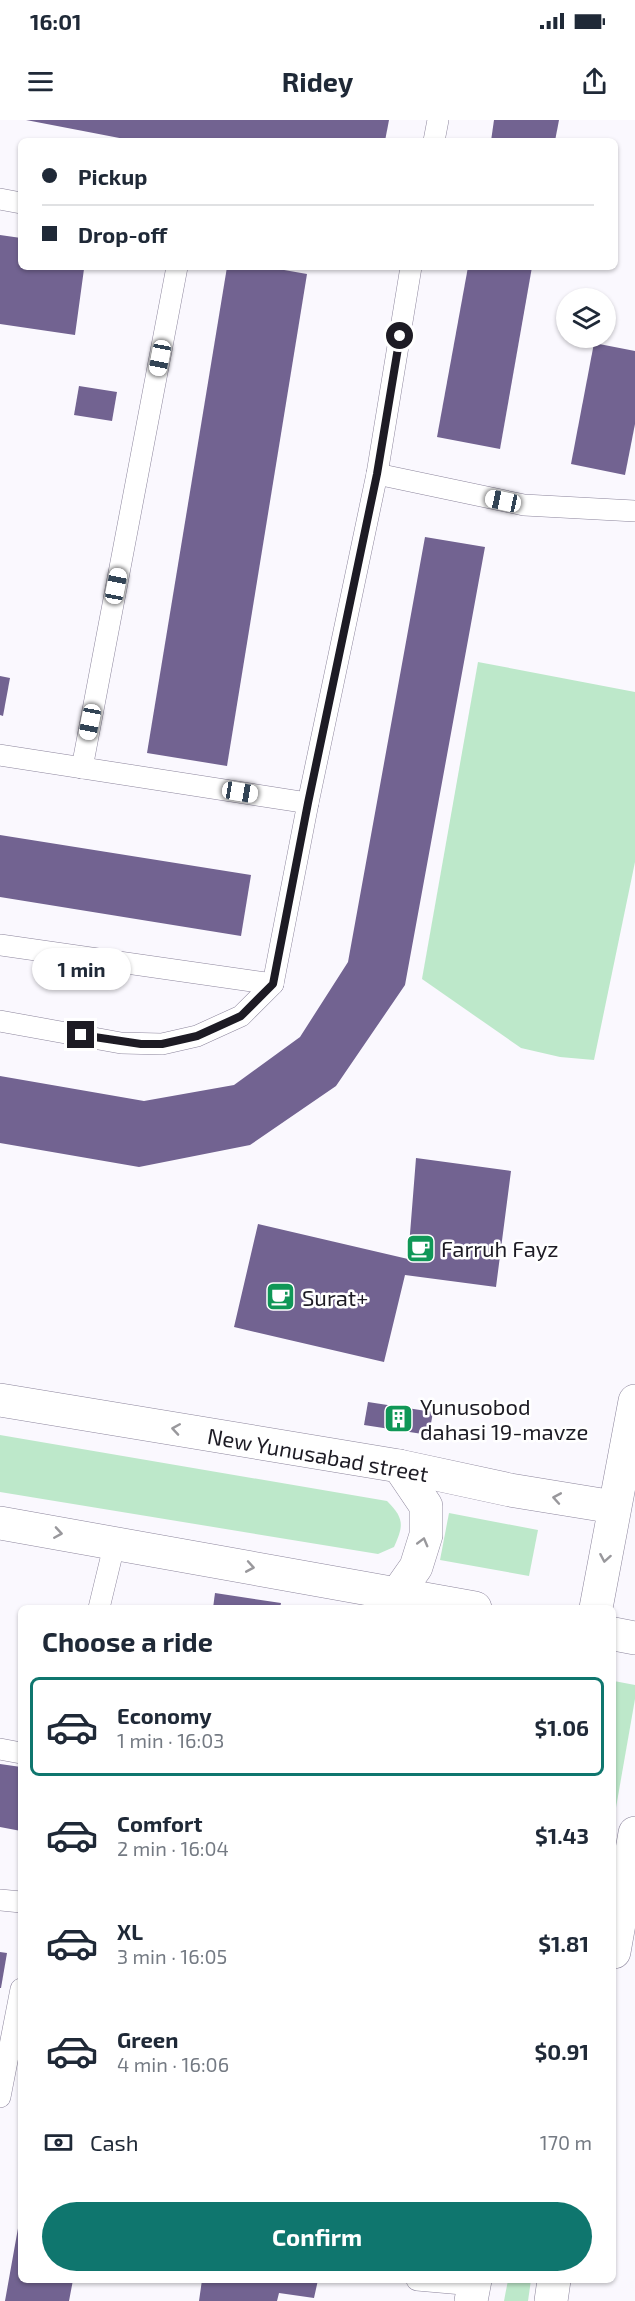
<!DOCTYPE html>
<meta charset="utf-8">
<style>
:root{--surface:#fff;--page:#f6f6f7;--text:#1f2937;--muted:#747a83;--line:#e0e1e3;--accent:#0f766e}
body{margin:0;font-family:"Exo 2",sans-serif;background:var(--page);color:var(--text);height:100vh;display:flex;flex-direction:column;font-size:22px;white-space:nowrap}
*{box-sizing:border-box;margin:0}
p{font-size:20px;color:var(--muted)}
.icon{flex:none;width:33px;height:33px;fill:none;stroke:currentColor;stroke-width:2;stroke-linecap:round;stroke-linejoin:round}
.map{position:relative;flex:1;overflow:hidden}
.sheet{position:absolute;left:18px;top:1485px;width:598px;height:678px;display:flex;flex-direction:column;background:var(--surface);border-radius:9px;box-shadow:0 2px 4px #0004}
.sheet>*{flex:none}
.hud{position:absolute;left:18px;top:18px;width:600px;height:132px;border-radius:9px;box-shadow:0 2px 4px #0004;display:grid;align-content:center;height:132px;padding:0 24px;background:var(--surface)}
.tools{position:absolute;left:556px;top:168px;display:grid;gap:12px}
.tools a{display:grid;place-items:center;width:60px;height:60px;border-radius:50%;background:var(--surface);box-shadow:0 2px 4px #0004;font-size:30px}
.end{position:absolute;width:27px;height:27px;margin:-14px;border:8px solid #1d1b24;background:#fff;box-shadow:0 0 0 3px #fff}
.from{border-radius:50%}
.bubble{position:absolute;height:42px;border-radius:21px;background:var(--surface);box-shadow:0 2px 4px #0004;font-size:20px;font-weight:700;line-height:42px;text-align:center}
.car{position:absolute;width:18px;height:36px;margin:-18px -9px;border-radius:8px;box-shadow:0 0 4px 2px #0007;background:linear-gradient(#fff 24%,#345 0 40%,#fff 0 76%,#345 0 86%,#fff 0)}
.hud b{display:flex;align-items:center;gap:21px;height:57px;font-size:22px}
.hud b+b{border-top:2px solid var(--line)}
.hud i{width:15px;height:15px;background:var(--text)}
ul{padding:0;list-style:none}
li{display:flex;align-items:center;gap:18px;height:99px;margin:0 12px 9px;padding:0 12px;border:3px solid transparent;border-radius:9px}
li div{flex:1}
li b{display:block;font-size:22px}
li em{font-style:normal;font-weight:700}
li.on{border-color:var(--accent)}
li>.icon{width:54px;height:54px;stroke-width:1.5}
h2{padding:0 24px;font-size:27px;line-height:72px}
.pay{display:flex;align-items:center;gap:15px;height:66px;padding:0 24px;font-size:22px}
.pay p{margin-inline-start:auto}
.action{display:flex;gap:12px;margin-top:auto;padding:12px 24px}
.action a{flex:1;height:69px;border-radius:36px;background:var(--accent);color:#fff;font-size:24px;font-weight:700;line-height:69px;text-align:center}
.status{display:flex;justify-content:space-between;align-items:center;height:42px;padding:0 30px;background:var(--surface);direction:ltr}
.status svg{height:16px;fill:currentColor}
header{display:flex;justify-content:space-between;align-items:center;height:78px;padding:0 24px;background:var(--surface);font-size:27px;font-weight:700}
.map>svg:first-child{display:block}
</style>
<div class="status"><b>16:01</b><svg viewBox="0 0 49 12"><path d="M0 12V9h3v3zM5 12V6h3v6zM10 12V3h3v9zM15 12V0h3v12zM26 1h20v11H26zM47 4h2v5h-2z"/></svg></div>
<header><svg class="icon" aria-label="menu" viewBox="0 0 24 24"><path d="M4 6h16M4 12h16M4 18h16"/></svg>Ridey<svg class="icon" aria-label="share" viewBox="0 0 24 24"><path d="M12 15V3M7 8l5-5 5 5M5 13v7h14v-7"/></svg></header>
<div class="map">
<svg width="635" height="2181" viewBox="0 0 635 2181">
<rect width="100%" height="100%" fill="#faf8fe"/>
<g fill="#bde8ca">
<path d="M 478,542 L 635,572 L 635,742 L 594,940 L 560,937 L 521,928 L 422,859 Z"/>
<path d="M 0,1315 L 387,1381 C 404,1398 404,1405 394,1427 L 378,1434 L 0,1372 Z"/>
<path d="M 449,1393 L 538,1410 L 529,1456 L 440,1440 Z"/>
<path d="M 614,1561 L 635,1565 L 635,1579 L 614,1699 Z"/>
<path d="M 508,2160 L 531,2160 L 528,2181 L 504,2181 Z"/>
</g>
<g fill="#726391">
<path d="M 26,0 L 389,0 L 385,21 L 135,21 Z"/>
<path d="M 494,0 L 559,0 L 555,21 L 491,21 Z"/>
<path d="M 0,115 L 21,118 L 21,147 L 70,147 L 84,149 L 75,215 L 0,204 Z"/>
<path d="M 227,147 L 267,147 L 307,154 L 227,646 L 147,633 Z"/>
<path d="M 468,147 L 532,147 L 500,329 L 437,317 Z"/>
<path d="M 594,223 L 635,231 L 635,304 L 625,355 L 571,344 Z"/>
<path d="M 79,266 L 117,272 L 112,301 L 74,295 Z"/>
<path d="M 425,417 L 485,427 L 405,865 L 336,966 L 250,1025 L 139,1047 L 0,1023 L 0,956 L 144,981 L 234,965 L 300,917 L 348,842 Z"/>
<path d="M 0,556 L 10,558 L 3,596 L 0,595 Z"/>
<path d="M 0,715 L 251,755 L 241,816 L 0,777 Z"/>
<path d="M 416,1038 L 511,1051 L 496,1167 L 405,1155 L 384,1242 L 234,1207 L 258,1104 L 408,1139 Z"/>
<path d="M 368,1282 L 433,1292 L 429,1315 L 364,1305 Z"/>
<path d="M 215,1473 L 281,1483 L 280,1488 L 213,1488 Z"/>
<path d="M 0,1644 L 21,1647 L 21,1711 L 0,1707 Z"/>
<path d="M 0,1832 L 7,1833 L 1,1868 L 0,1868 Z"/>
<path d="M 20,2097 L 21,2160 L 73,2160 L 69,2181 L 5,2181 Z"/>
<path d="M 202,2160 L 318,2160 L 314,2178 L 279,2173 L 277,2181 L 199,2181 Z"/>
</g>
<g fill="none" stroke-linecap="round" stroke-linejoin="round">
<defs>
<g id="lane">
<path d="M 434,21 L 438,0"/>
<path d="M 0,79 L 21,83"/>
<path d="M 377,354 L 524,385 L 635,391"/>
<path d="M 0,635 L 308,683"/>
<path d="M 82,648 L 177,147"/>
<path d="M 0,825 L 273,864"/>
<path d="M 0,901 L 121,923 L 162,924 L 197,916 L 241,896 L 273,864 L 308,683 L 377,354 L 411,147"/>
<path d="M 99,1488 L 115,1422"/>
<path d="M 0,1629 L 21,1633"/>
<path d="M 0,1780 L 21,1782"/>
<path d="M 0,1977 L 21,1869"/>
<path d="M 417,2160 L 474,2165 L 469,2175"/>
</g>
<g id="secondary">
<path d="M 0,1280 L 399,1346 L 510,1370 L 614,1387"/>
<path d="M 0,1403 L 475,1488"/>
<path d="M 397,1474 L 416,1447 L 426,1415 L 426,1386 L 399,1346"/>
</g>
<g id="highway">
<path d="M 596,1488 L 635,1281"/>
<path d="M 614,1514 L 635,1518"/>
<path d="M 614,1832 L 635,1713"/>
<path d="M 471,2181 L 475,2160"/>
<path d="M 551,2181 L 554,2160"/>
</g>
</defs>
<use href="#lane" stroke="#8c859c" stroke-width="22"/>
<use href="#secondary" stroke="#8c859c" stroke-width="34"/>
<use href="#highway" stroke="#8c859c" stroke-width="34"/>
<use href="#lane" stroke="#fff" stroke-width="21"/>
<use href="#secondary" stroke="#fff" stroke-width="33"/>
<use href="#highway" stroke="#fff" stroke-width="33"/>
</g>
<defs><path id="oneway-chevron" d="M-2-3.5L2.5 0L-2 3.5" fill="none" stroke-width="1.6" stroke-linecap="round" stroke-linejoin="round" transform="scale(1.5)"/></defs>
<g stroke="#99989c">
<use href="#oneway-chevron" transform="translate(176 1309) rotate(-171)"/>
<use href="#oneway-chevron" transform="translate(557 1378) rotate(-170)"/>
<use href="#oneway-chevron" transform="translate(58 1413) rotate(9)"/>
<use href="#oneway-chevron" transform="translate(423 1422) rotate(-75)"/>
<use href="#oneway-chevron" transform="translate(605 1438) rotate(100)"/>
<use href="#oneway-chevron" transform="translate(250 1447) rotate(10)"/>
</g>
<g fill="none" stroke-linecap="round" stroke-linejoin="round">
<path stroke="#1d1b24" stroke-width="8" d="M 81,915 L 141,924 L 162,924 L 197,916 L 241,896 L 273,864 L 308,683 L 377,354 L 400,216"/>
</g>
<defs>
<symbol id="cafe-square" viewBox="-11 -11 22 22"><rect x="-9" y="-9" width="18" height="18" rx="4" fill="#109757" stroke="#fff"/><path d="M-5.5-4.5H6V0H3Q3 3.5 0 3.5H-2.5Q-5.5 3.5-5.5 0ZM3-3.2v2h1.7v-2ZM-6 4.5H4V6H-6Z" fill="#fff"/></symbol>
<symbol id="building-square" viewBox="-11 -11 22 22"><rect x="-9" y="-9" width="18" height="18" rx="4" fill="#109757" stroke="#fff"/><path d="M-4-6H4V6H1V3H-1V6H-4ZM-2.5-4.3h1.7v1.8h-1.7ZM.8-4.3h1.7v1.8H.8ZM-2.5-1h1.7V.8h-1.7ZM.8-1h1.7V.8H.8Z" fill="#fff"/></symbol>
</defs>
<g fill-rule="evenodd">
<use href="#cafe-square" x="404" y="1112" width="33" height="33"/>
<use href="#cafe-square" x="264" y="1160" width="33" height="33"/>
<use href="#building-square" x="382" y="1282" width="33" height="33"/>
</g>
<g text-anchor="middle" dominant-baseline="central" stroke-width="5" stroke-linejoin="round" paint-order="stroke">
<g font-size="22" fill="#1d1b24" stroke="#fff" text-anchor="start">
<text x="441" y="1128">Farruh Fayz</text>
<text x="302" y="1177">Surat+</text>
<text x="420" y="1286">Yunusobod<tspan x="420" dy="25">dahasi 19-mavze</tspan></text>
</g>
<g font-size="22" fill="#1d1b24" stroke="#fff">
<text transform="translate(318 1334) rotate(10)">New Yunusabad street</text>
</g>
</g>
</svg>
<div class="tools">
<a><svg class="icon" aria-label="layers" viewBox="0 0 24 24"><path d="M12 4l9 5-9 5-9-5zM3 14l9 5 9-5"/></svg></a>
</div>
<i class="end from" style="left:400px;top:216px"></i>
<i class="end" style="left:81px;top:915px"></i>
<div class="bubble" style="left:32px;top:828px;width:99px">1 min</div>
<i class="car" style="left:160px;top:238px;rotate:191deg"></i>
<i class="car" style="left:503px;top:381px;rotate:282deg"></i>
<i class="car" style="left:116px;top:466px;rotate:11deg"></i>
<i class="car" style="left:90px;top:602px;rotate:191deg"></i>
<i class="car" style="left:240px;top:672px;rotate:99deg"></i>
<div class="hud">
<b><i class="from"></i>Pickup</b>
<b><i></i>Drop-off</b>
</div>
<section class="sheet">
<h2>Choose a ride</h2>
<ul>
<li class="on"><svg class="icon" aria-label="car" viewBox="0 0 24 24"><path d="M5 17H2v-5l4-1 3-4h7l3 4 3 1v5h-3M9 17h6M6 11h13"/><circle cx="7" cy="17" r="2"/><circle cx="17" cy="17" r="2"/></svg><div><b>Economy</b><p>1 min · 16:03</p></div><em>$1.06</em></li>
<li><svg class="icon" aria-label="car" viewBox="0 0 24 24"><path d="M5 17H2v-5l4-1 3-4h7l3 4 3 1v5h-3M9 17h6M6 11h13"/><circle cx="7" cy="17" r="2"/><circle cx="17" cy="17" r="2"/></svg><div><b>Comfort</b><p>2 min · 16:04</p></div><em>$1.43</em></li>
<li><svg class="icon" aria-label="car" viewBox="0 0 24 24"><path d="M5 17H2v-5l4-1 3-4h7l3 4 3 1v5h-3M9 17h6M6 11h13"/><circle cx="7" cy="17" r="2"/><circle cx="17" cy="17" r="2"/></svg><div><b>XL</b><p>3 min · 16:05</p></div><em>$1.81</em></li>
<li><svg class="icon" aria-label="car" viewBox="0 0 24 24"><path d="M5 17H2v-5l4-1 3-4h7l3 4 3 1v5h-3M9 17h6M6 11h13"/><circle cx="7" cy="17" r="2"/><circle cx="17" cy="17" r="2"/></svg><div><b>Green</b><p>4 min · 16:06</p></div><em>$0.91</em></li>
</ul>
<div class="pay"><svg class="icon" aria-label="cash" viewBox="0 0 24 24"><path d="M3 7h18v10H3z"/><circle cx="12" cy="12" r="2"/></svg>Cash<p>170 m</p></div>
<div class="action"><a>Confirm</a></div>
</section>
</div>
